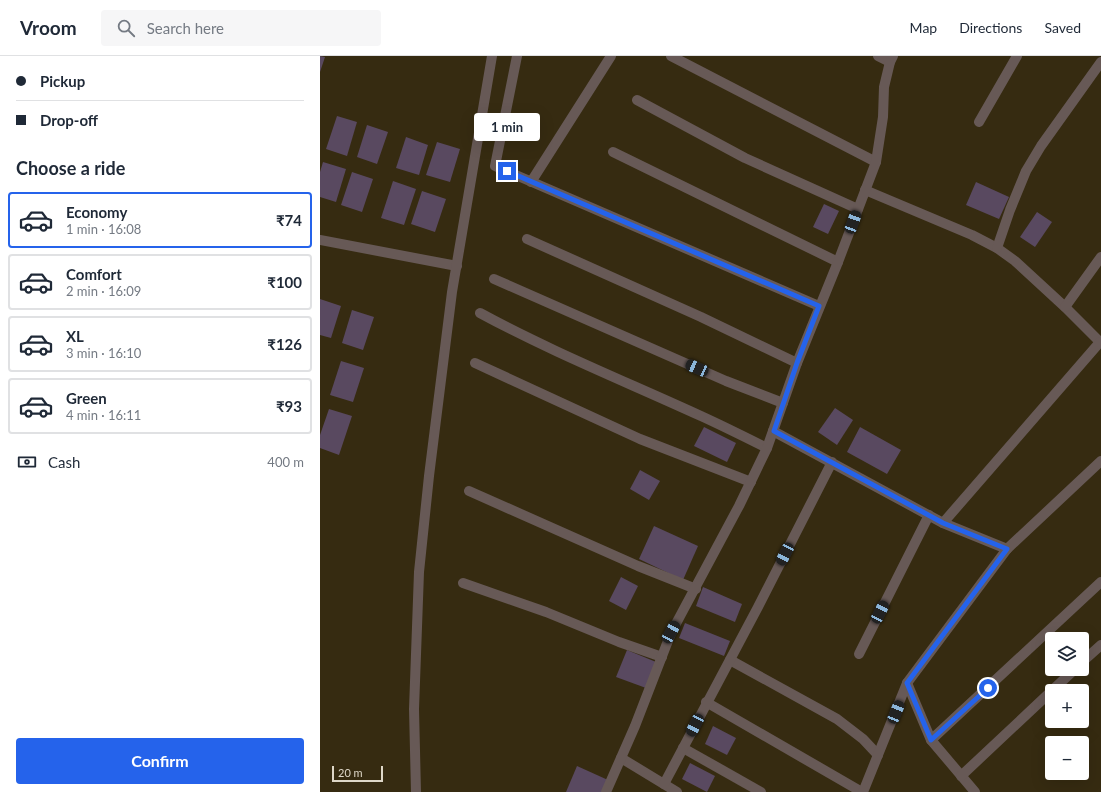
<!DOCTYPE html>
<meta charset="utf-8">
<style>
:root{--surface:#fff;--page:#f6f6f7;--text:#1f2937;--muted:#747a83;--line:#e0e1e3;--accent:#2563eb}
body{margin:0;font-family:Lato,sans-serif;background:var(--page);color:var(--text);height:100vh;display:flex;flex-direction:column;font-size:15px;white-space:nowrap}
*{box-sizing:border-box;margin:0}
p{font-size:13px;color:var(--muted)}
.icon{flex:none;width:22px;height:22px;fill:none;stroke:currentColor;stroke-width:2;stroke-linecap:round;stroke-linejoin:round}
.map{position:relative;flex:1;overflow:hidden}
.side{display:flex;flex-direction:column;background:var(--surface);width:320px}
.side>*{flex:none}
.banner{display:grid;align-content:center;height:88px;padding:0 16px;background:var(--surface)}
.controls{position:absolute;left:725px;top:576px;display:grid;gap:8px}
.controls a{display:grid;place-items:center;width:44px;height:44px;border-radius:4px;background:var(--surface);box-shadow:0 4px 16px #0002;font-size:20px}
.scale{position:absolute;left:12px;bottom:10px;width:51px;box-sizing:border-box;padding-left:4px;border:2px solid #ded7c8;border-top:0;font-size:11px;line-height:14px;white-space:nowrap;color:#ded7c8;-webkit-text-stroke:3px #362b11;paint-order:stroke}
.end{position:absolute;width:18px;height:18px;margin:-9px;border:5px solid #2563eb;background:#fff;box-shadow:0 0 0 2px #fff}
.from{border-radius:50%}
.bubble{position:absolute;height:28px;border-radius:4px;background:var(--surface);box-shadow:0 4px 16px #0002;font-size:13px;font-weight:700;line-height:28px;text-align:center}
.car{position:absolute;width:12px;height:24px;margin:-12px -6px;border-radius:5px;box-shadow:0 0 3px 1px #0007;background:linear-gradient(#222 24%,#8ab4d8 0 40%,#222 0 76%,#8ab4d8 0 86%,#222 0)}
.banner b{display:flex;align-items:center;gap:14px;height:38px;font-size:15px}
.banner b+b{border-top:1px solid var(--line)}
.banner i{width:10px;height:10px;background:var(--text)}
ul{padding:0;list-style:none}
li{display:flex;align-items:center;gap:12px;height:56px;margin:0 8px 6px;padding:0 8px;border:2px solid var(--line);border-radius:4px}
li div{flex:1}
li b{display:block;font-size:15px}
li em{font-style:normal;font-weight:700}
li.selected{border-color:var(--accent)}
li>.icon{width:36px;height:36px;stroke-width:1.5}
h2{padding:0 16px;font-size:18px;line-height:48px}
.pay{display:flex;align-items:center;gap:10px;height:44px;padding:0 16px;font-size:15px}
.pay p{margin-inline-start:auto}
.primary-button{display:flex;gap:8px;margin-top:auto;padding:8px 16px}
.primary-button a{flex:1;height:46px;border-radius:4px;background:var(--accent);color:#fff;font-size:16px;font-weight:700;line-height:46px;text-align:center}
header{display:flex;align-items:center;gap:24px;box-sizing:border-box;height:56px;padding:0 20px;background:var(--surface);border-bottom:1px solid var(--line)}
header strong{font-size:19px}
nav{display:flex;gap:22px;margin-inline-start:auto;font-size:14px}
.search{width:280px;height:36px;background:var(--page);display:flex;align-items:center;gap:10px;box-sizing:border-box;padding:0 14px;border-radius:4px;color:var(--muted);font-size:15px}
main{display:flex;flex:1;min-height:0}
.map>svg:first-child{display:block}
</style>
<header>
<strong>Vroom</strong>
<div class="search"><svg class="icon" aria-label="search" viewBox="0 0 24 24"><circle cx="10" cy="10" r="6"/><path d="M15 15l6 6"/></svg>Search here</div>
<nav><a>Map</a><a>Directions</a><a>Saved</a></nav>
</header>
<main>
<section class="side">
<div class="banner">
<b><i class="from"></i>Pickup</b>
<b><i></i>Drop-off</b>
</div>
<h2>Choose a ride</h2>
<ul>
<li class="selected"><svg class="icon" aria-label="car" viewBox="0 0 24 24"><path d="M5 17H2v-5l4-1 3-4h7l3 4 3 1v5h-3M9 17h6M6 11h13"/><circle cx="7" cy="17" r="2"/><circle cx="17" cy="17" r="2"/></svg><div><b>Economy</b><p>1 min · 16:08</p></div><em>₹74</em></li>
<li><svg class="icon" aria-label="car" viewBox="0 0 24 24"><path d="M5 17H2v-5l4-1 3-4h7l3 4 3 1v5h-3M9 17h6M6 11h13"/><circle cx="7" cy="17" r="2"/><circle cx="17" cy="17" r="2"/></svg><div><b>Comfort</b><p>2 min · 16:09</p></div><em>₹100</em></li>
<li><svg class="icon" aria-label="car" viewBox="0 0 24 24"><path d="M5 17H2v-5l4-1 3-4h7l3 4 3 1v5h-3M9 17h6M6 11h13"/><circle cx="7" cy="17" r="2"/><circle cx="17" cy="17" r="2"/></svg><div><b>XL</b><p>3 min · 16:10</p></div><em>₹126</em></li>
<li><svg class="icon" aria-label="car" viewBox="0 0 24 24"><path d="M5 17H2v-5l4-1 3-4h7l3 4 3 1v5h-3M9 17h6M6 11h13"/><circle cx="7" cy="17" r="2"/><circle cx="17" cy="17" r="2"/></svg><div><b>Green</b><p>4 min · 16:11</p></div><em>₹93</em></li>
</ul>
<div class="pay"><svg class="icon" aria-label="cash" viewBox="0 0 24 24"><path d="M3 7h18v10H3z"/><circle cx="12" cy="12" r="2"/></svg>Cash<p>400 m</p></div>
<div class="primary-button"><a>Confirm</a></div>
</section>
<div class="map">
<svg width="781" height="736" viewBox="0 0 781 736">
<rect width="100%" height="100%" fill="#362b11"/>
<g fill="#594960">
<path d="M 0,0 L 5,1 L 0,16 Z"/>
<path d="M 17,60 L 37,66 L 27,100 L 6,93 Z"/>
<path d="M 47,69 L 68,76 L 57,108 L 37,101 Z"/>
<path d="M 86,81 L 108,89 L 99,119 L 76,112 Z"/>
<path d="M 117,86 L 140,93 L 130,126 L 106,119 Z"/>
<path d="M 3,106 L 26,113 L 16,146 L 0,141 L 0,116 Z"/>
<path d="M 32,116 L 53,123 L 42,156 L 21,149 Z"/>
<path d="M 73,125 L 96,133 L 84,169 L 61,162 Z"/>
<path d="M 656,126 L 689,141 L 679,163 L 646,149 Z"/>
<path d="M 102,135 L 126,143 L 115,176 L 91,168 Z"/>
<path d="M 504,148 L 519,155 L 508,178 L 493,171 Z"/>
<path d="M 717,156 L 732,166 L 715,191 L 700,181 Z"/>
<path d="M 0,243 L 21,250 L 11,282 L 0,279 Z"/>
<path d="M 32,254 L 54,261 L 43,294 L 22,287 Z"/>
<path d="M 21,305 L 44,312 L 33,346 L 10,339 Z"/>
<path d="M 515,352 L 533,364 L 517,389 L 498,376 Z"/>
<path d="M 9,353 L 32,360 L 19,399 L 0,392 L 0,379 Z"/>
<path d="M 384,371 L 416,387 L 407,406 L 374,390 Z"/>
<path d="M 540,371 L 581,394 L 567,418 L 527,396 Z"/>
<path d="M 320,414 L 340,425 L 329,444 L 310,433 Z"/>
<path d="M 334,470 L 378,490 L 363,524 L 319,503 Z"/>
<path d="M 301,521 L 318,530 L 306,554 L 289,545 Z"/>
<path d="M 383,531 L 422,548 L 415,566 L 376,550 Z"/>
<path d="M 365,567 L 410,585 L 404,600 L 359,582 Z"/>
<path d="M 307,594 L 336,606 L 326,632 L 296,621 Z"/>
<path d="M 393,670 L 416,682 L 407,699 L 385,688 Z"/>
<path d="M 370,707 L 395,720 L 387,736 L 362,723 Z"/>
<path d="M 257,710 L 288,724 L 282,736 L 246,736 Z"/>
</g>
<g fill="none" stroke-linecap="round" stroke-linejoin="round">
<g stroke="#675956" stroke-width="10">
<path d="M 197,0 L 175,110 L 499,250"/>
<path d="M 351,0 L 556,106"/>
<path d="M 558,0 L 570,6"/>
<path d="M 317,44 L 425,102 L 538,153"/>
<path d="M 659,66 L 697,0"/>
<path d="M 293,96 L 518,206"/>
<path d="M 211,126 L 291,0"/>
<path d="M 545,134 L 652,179 L 677,192 L 695,205 L 745,251 L 781,287"/>
<path d="M 207,183 L 381,261 L 477,307"/>
<path d="M 0,184 L 137,210"/>
<path d="M 677,192 L 690,154 L 706,115 L 721,90 L 781,6"/>
<path d="M 174,223 L 406,325 L 463,347"/>
<path d="M 745,251 L 781,201"/>
<path d="M 160,257 C 232,296 307,326 381,360 C 403,370 425,381 447,392"/>
<path d="M 155,307 L 320,383 L 431,426"/>
<path d="M 453,375 L 623,467 L 687,493"/>
<path d="M 149,435 L 318,510 L 376,533"/>
<path d="M 623,467 L 780,286"/>
<path d="M 143,527 L 226,556 L 299,586 L 342,601"/>
<path d="M 539,598 L 609,459"/>
<path d="M 410,604 L 517,663 L 543,683 L 558,699"/>
<path d="M 762,606 L 781,589"/>
<path d="M 587,627 L 611,684 L 655,736"/>
<path d="M 386,646 L 542,736"/>
<path d="M 611,684 L 781,526"/>
<path d="M 363,692 L 441,736"/>
<path d="M 301,702 L 357,736"/>
<path d="M 641,720 L 755,613"/>
<path d="M 344,728 L 438,551 L 512,406"/>
<path d="M 96,736 L 94,653 L 99,516 L 109,420 L 132,236 L 172,0"/>
<path d="M 286,736 L 315,670 L 351,577 L 419,450 L 447,392 L 477,307 L 518,206 L 556,106 L 563,61 L 564,31 L 570,6 L 573,0"/>
<path d="M 543,736 L 587,627 L 687,493 L 781,405"/>
</g>
</g>
<g fill="none" stroke-linecap="round" stroke-linejoin="round">
<path stroke="#2563eb" stroke-width="5" d="M 187,115 L 499,250 L 477,307 L 454,375 L 623,467 L 687,493 L 587,627 L 611,684 L 668,632"/>
</g>
</svg>
<div class="controls">
<a><svg class="icon" aria-label="layers" viewBox="0 0 24 24"><path d="M12 4l9 5-9 5-9-5zM3 14l9 5 9-5"/></svg></a>
<a>+</a>
<a>−</a>
</div>
<div class="scale">20 m</div>
<i class="end from" style="left:668px;top:632px"></i>
<i class="end" style="left:187px;top:115px"></i>
<div class="bubble" style="left:154px;top:57px;width:66px">1 min</div>
<i class="car" style="left:533px;top:166px;rotate:20deg"></i>
<i class="car" style="left:377px;top:312px;rotate:294deg"></i>
<i class="car" style="left:465px;top:498px;rotate:207deg"></i>
<i class="car" style="left:560px;top:556px;rotate:27deg"></i>
<i class="car" style="left:351px;top:576px;rotate:29deg"></i>
<i class="car" style="left:576px;top:656px;rotate:22deg"></i>
<i class="car" style="left:375px;top:669px;rotate:207deg"></i>
</div>
</main>
